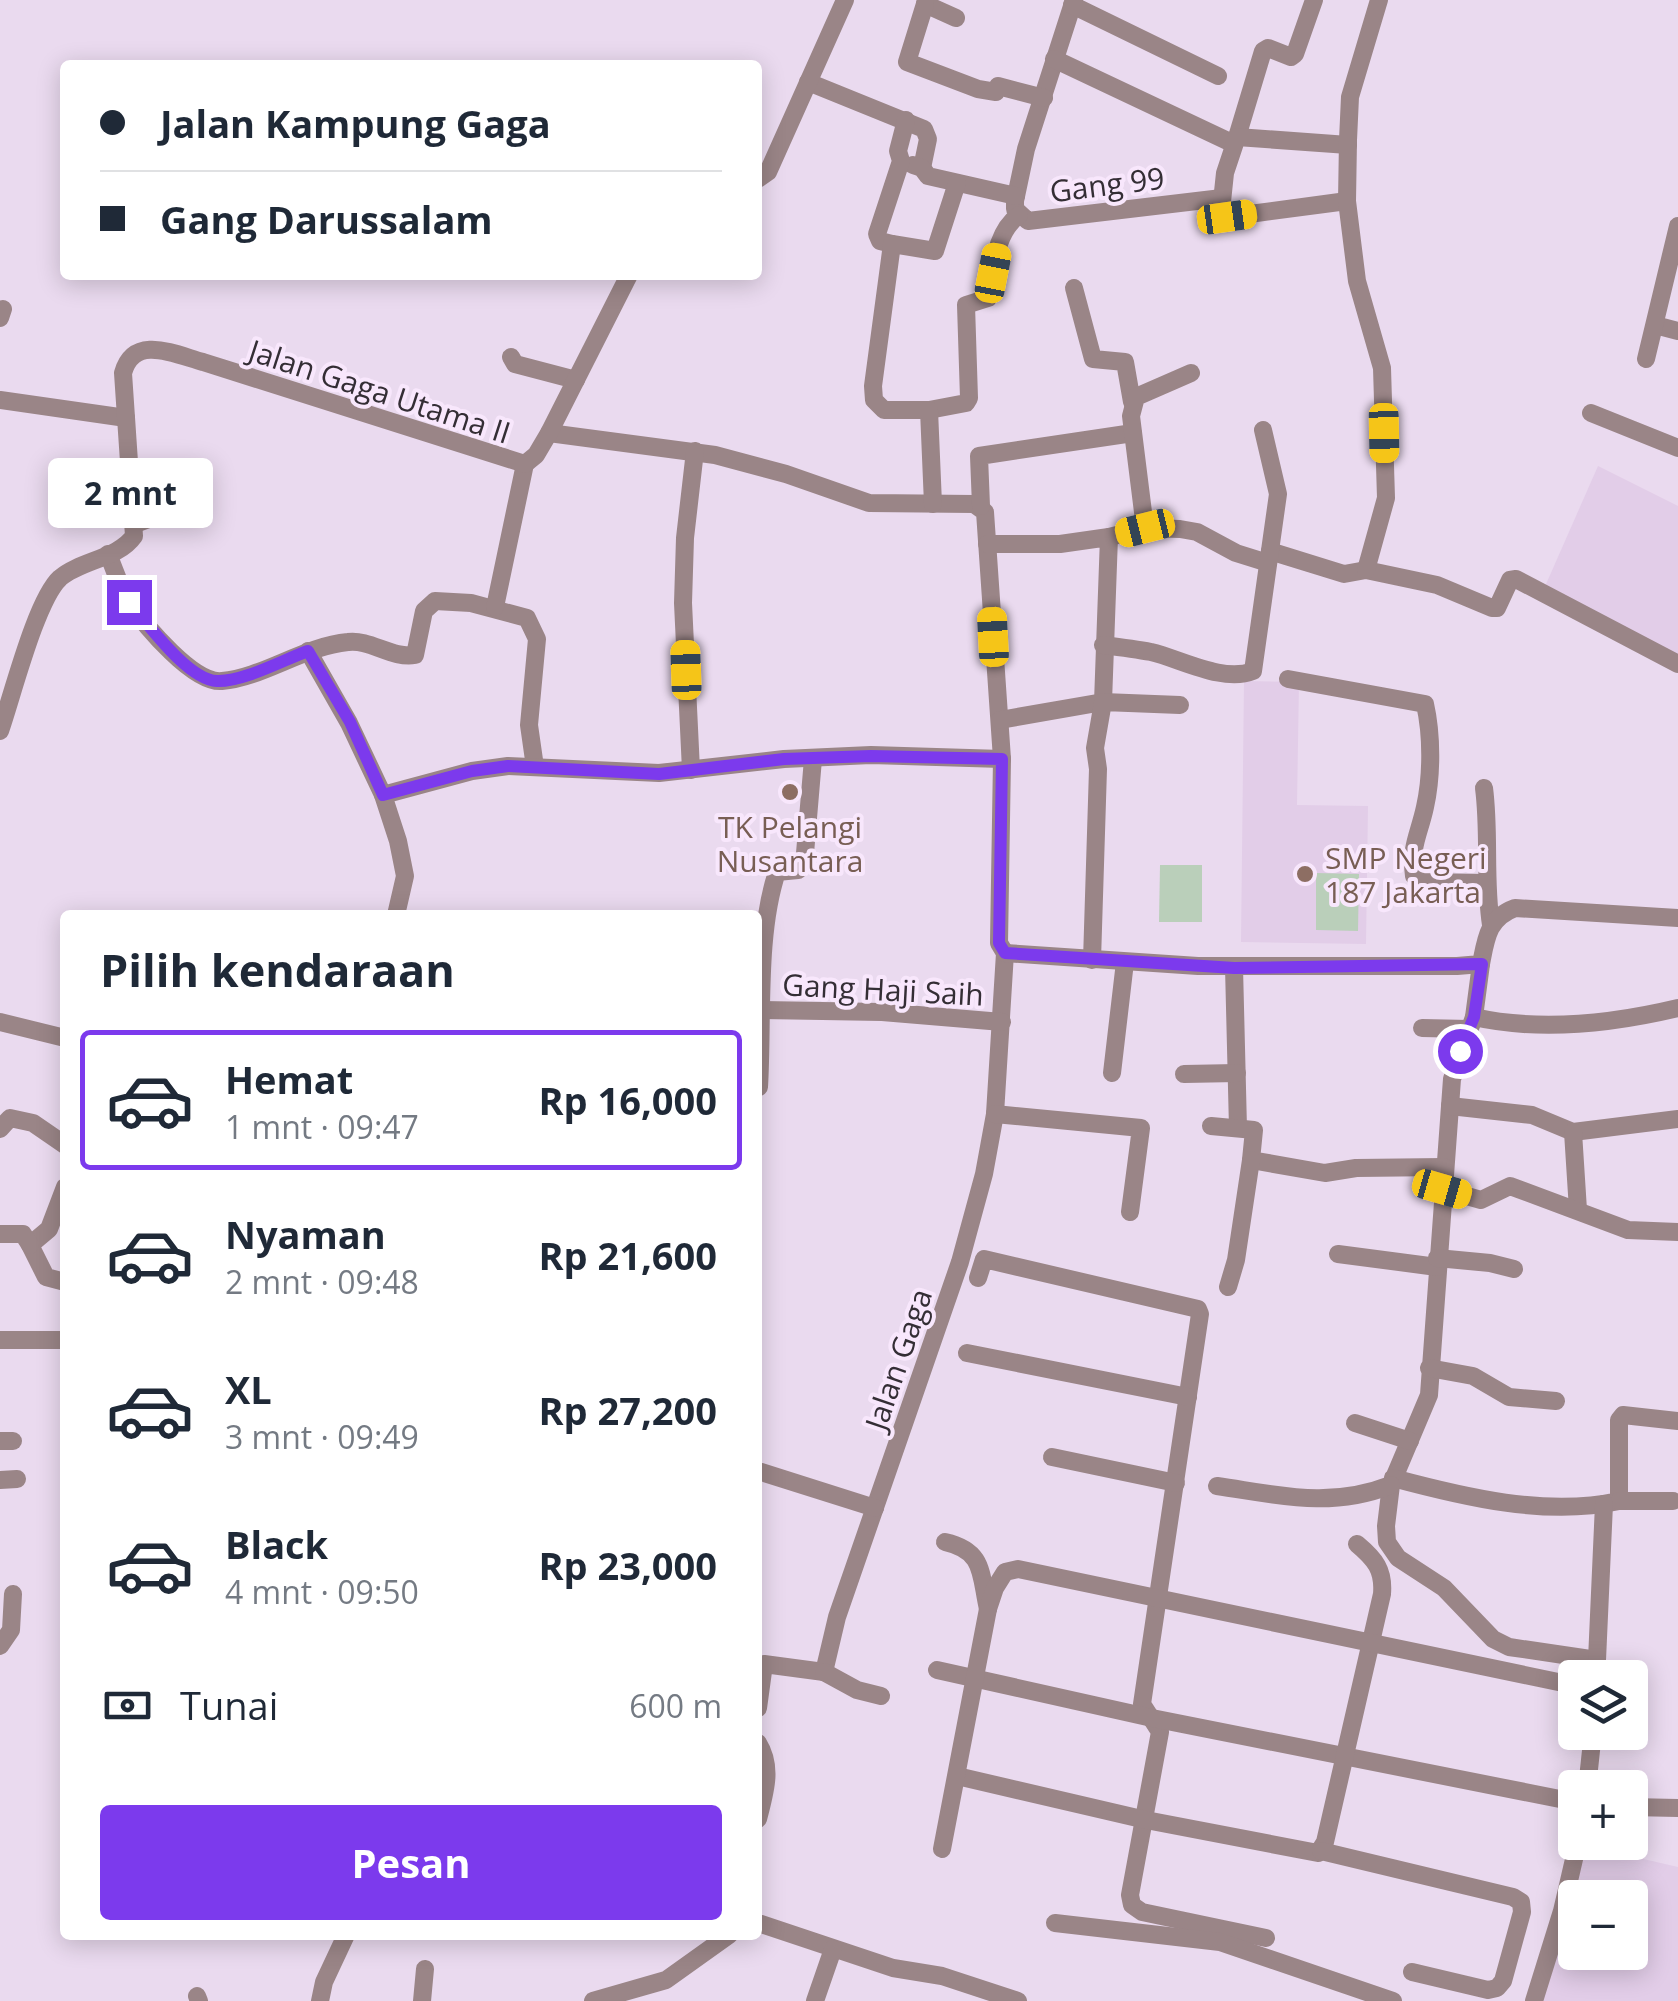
<!DOCTYPE html>
<html lang="id">
<meta charset="utf-8">
<style>
:root{--surface:#fff;--page:#f2f2f3;--text:#1f2937;--muted:#747a83;--line:#e0e1e3;--accent:#7c3aed}
body{margin:0;font-family:"Open Sans",sans-serif;background:var(--page);color:var(--text);height:100vh;display:flex;flex-direction:column;font-size:38px;white-space:nowrap}
*{box-sizing:border-box;margin:0}
p{font-size:32px;color:var(--muted)}
.icon{flex:none;width:55px;height:55px;fill:none;stroke:currentColor;stroke-width:2;stroke-linecap:round;stroke-linejoin:round}
.map{position:relative;flex:1;overflow:hidden}
.side{position:absolute;left:60px;top:910px;width:702px;height:1030px;display:flex;flex-direction:column;background:var(--surface);border-radius:10px;box-shadow:0 5px 25px #0003}
.side>*{flex:none}
.banner{position:absolute;left:60px;top:60px;width:702px;height:220px;border-radius:10px;box-shadow:0 5px 25px #0003;display:grid;align-content:center;height:220px;padding:0 40px;background:var(--surface)}
.controls{position:absolute;left:1558px;top:1660px;display:grid;gap:20px}
.controls a{display:grid;place-items:center;width:90px;height:90px;border-radius:10px;background:var(--surface);box-shadow:0 5px 25px #0003;font-size:50px}
.end{position:absolute;width:45px;height:45px;margin:-22px;border:12px solid #7c3aed;background:#fff;box-shadow:0 0 0 5px #fff}
.from{border-radius:50%}
.bubble{position:absolute;height:70px;border-radius:10px;background:var(--surface);box-shadow:0 5px 25px #0003;font-size:32px;font-weight:700;line-height:70px;text-align:center}
.car{position:absolute;width:30px;height:60px;margin:-30px -15px;border-radius:12px;box-shadow:0 0 8px 2px #0007;background:linear-gradient(#f5c518 24%,#345 0 40%,#f5c518 0 76%,#345 0 86%,#f5c518 0)}
.banner b{display:flex;align-items:center;gap:35px;height:95px;font-size:38px}
.banner b+b{border-top:2px solid var(--line)}
.banner i{width:25px;height:25px;background:var(--text)}
ul{padding:0;list-style:none}
li{display:flex;align-items:center;gap:30px;height:140px;margin:0 20px 15px;padding:0 20px;border:5px solid transparent;border-radius:10px}
li div{flex:1}
li b{display:block;font-size:38px}
li em{font-style:normal;font-weight:700}
li.on{border-color:var(--accent)}
li>.icon{width:90px;height:90px;stroke-width:1.5}
h2{padding:0 40px;font-size:45px;line-height:120px}
.pay{display:flex;align-items:center;gap:25px;height:110px;padding:0 40px;font-size:38px}
.pay p{margin-inline-start:auto}
.button{display:flex;gap:20px;margin-top:auto;padding:20px 40px}
.button a{flex:1;height:115px;border-radius:10px;background:var(--accent);color:#fff;font-size:40px;font-weight:700;line-height:115px;text-align:center}
.map>svg:first-child{display:block}
</style>
<div class="map">
<svg width="1678" height="2001" viewBox="0 0 1678 2001">
<rect width="100%" height="100%" fill="#eadaef"/>
<g fill="#e2cde8" fill-rule="evenodd">
<path d="M 1598,466 L 1678,506 L 1678,659 L 1543,591 Z"/>
<path d="M 1244,681 L 1299,682 L 1297,805 L 1368,806 L 1366,944 L 1241,942 Z"/>
<path d="M 1583,1845 L 1678,1867 L 1678,2001 L 1537,2001 ZM 1575,1898 L 1630,1898 L 1630,1952 L 1575,1952 Z"/>
</g>
<g fill="#bacfba">
<path d="M 1160,865 L 1202,865 L 1202,922 L 1159,922 Z"/>
<path d="M 1316,873 L 1359,874 L 1358,931 L 1316,930 Z"/>
</g>
<g fill="none" stroke-linecap="round" stroke-linejoin="round">
<g stroke="#9a8587" stroke-width="18">
<path d="M 926,0 L 925,4 L 956,18"/>
<path d="M 1074,0 L 1026,149 L 1015,201 L 1015,209 L 1028,221 L 1222,198"/>
<path d="M 925,4 L 907,62 L 978,89 L 996,92 L 998,86 L 1044,98"/>
<path d="M 1072,5 L 1218,76"/>
<path d="M 1054,59 L 1234,144"/>
<path d="M 808,82 L 924,129 L 928,139 L 922,168"/>
<path d="M 1237,137 L 1263,51 L 1268,48 L 1291,57 L 1295,54 L 1314,0"/>
<path d="M 913,165 L 922,168 L 928,176 L 1016,196"/>
<path d="M 758,179 L 768,172 L 845,0"/>
<path d="M 1347,201 L 1227,217 L 1221,211 L 1225,173 L 1237,137 L 1348,145"/>
<path d="M 892,244 L 880,241 L 877,234 L 901,161 L 898,151 L 906,120"/>
<path d="M 1074,288 L 1093,359 L 1125,362 L 1132,402"/>
<path d="M 0,318 L 3,309"/>
<path d="M 1655,325 L 1678,331"/>
<path d="M 511,357 L 515,364 L 576,380"/>
<path d="M 1646,359 L 1678,226"/>
<path d="M 0,400 L 126,418"/>
<path d="M 929,410 L 966,403 L 969,398 L 966,305 L 988,298 C 994,270 994,233 1019,215"/>
<path d="M 1591,413 L 1678,448"/>
<path d="M 549,433 L 715,455 L 786,474 L 869,503 L 974,504 L 985,512 L 1002,759 L 999,943 L 1005,953 L 995,1114 L 984,1174 L 960,1262 L 837,1617 L 824,1672 L 764,1664 L 758,1708"/>
<path d="M 933,504 L 929,410 L 884,410 L 874,400 L 873,386 L 892,244 L 935,251 L 957,183"/>
<path d="M 981,506 L 979,456 L 1133,433"/>
<path d="M 135,524 L 197,501"/>
<path d="M 1145,528 L 1131,416 L 1136,397 L 1191,373"/>
<path d="M 1109,537 L 1145,528 L 1180,529 L 1197,532 L 1236,553 L 1268,563"/>
<path d="M 987,544 L 1060,544 L 1109,537 L 1103,702 L 1000,720"/>
<path d="M 1270,551 L 1344,574 L 1366,570 L 1437,585 L 1492,608 L 1497,608 L 1510,580 L 1516,579 L 1678,664"/>
<path d="M 108,554 C 115,570 120,589 130,603 C 145,626 194,684 222,681 C 262,678 304,646 348,642 C 370,639 392,659 415,655 L 424,611 L 435,601 L 471,603 L 527,618 L 537,639 L 529,725 L 535,767"/>
<path d="M 1366,570 L 1386,498 L 1382,368 L 1357,281 L 1347,201 L 1348,140 L 1350,97 L 1379,0"/>
<path d="M 495,607 L 525,464"/>
<path d="M 1103,645 C 1119,647 1135,649 1151,652 C 1181,659 1223,683 1253,671 L 1278,494 L 1263,430"/>
<path d="M 308,651 L 349,723 L 383,795 L 472,771 L 508,766 L 659,773 L 784,759 L 871,755 L 1002,759"/>
<path d="M 1288,679 L 1425,704 C 1432,735 1432,776 1425,807 C 1419,835 1410,846 1414,876 L 1421,882 L 1486,883"/>
<path d="M 0,731 C 12,697 36,600 60,578 C 81,560 118,559 134,536 L 123,373 C 134,334 174,354 203,362 L 525,464 L 536,455 L 549,433 L 629,275"/>
<path d="M 691,770 L 683,603 L 685,538 L 695,451"/>
<path d="M 1484,788 C 1490,834 1484,879 1491,925"/>
<path d="M 383,795 L 398,841 L 405,876 L 396,915"/>
<path d="M 1005,953 L 1198,966 L 1457,966 L 1481,964 C 1486,938 1488,918 1515,908 L 1678,918"/>
<path d="M 1092,960 L 1098,769 L 1095,748 L 1103,702 L 1180,705"/>
<path d="M 1481,964 L 1474,1017 L 1452,1079 L 1429,1395 L 1391,1485 L 1386,1526 L 1387,1542 L 1398,1558 L 1444,1588 L 1493,1639 L 1509,1647 L 1597,1660 L 1596,1678"/>
<path d="M 1234,967 L 1238,1128"/>
<path d="M 762,1010 L 882,1012 L 1002,1022"/>
<path d="M 1474,1017 C 1541,1032 1611,1024 1678,1008"/>
<path d="M 0,1022 L 65,1038"/>
<path d="M 1422,1028 L 1469,1029"/>
<path d="M 1112,1073 L 1125,962"/>
<path d="M 1184,1074 L 1237,1073"/>
<path d="M 759,1087 C 763,1021 756,935 777,872 L 798,870 L 804,865 L 813,759"/>
<path d="M 1450,1106 L 1532,1115 L 1573,1132 L 1678,1119"/>
<path d="M 995,1114 L 1141,1128 L 1130,1212"/>
<path d="M 1211,1126 L 1254,1130 L 1251,1160 L 1325,1173 L 1356,1168 L 1444,1167"/>
<path d="M 0,1129 L 10,1118 L 33,1123 L 65,1145"/>
<path d="M 1573,1132 L 1578,1210"/>
<path d="M 65,1187 L 49,1229 L 30,1245 L 46,1277 L 65,1282"/>
<path d="M 1442,1189 L 1481,1200 L 1510,1186 L 1628,1230 L 1678,1232"/>
<path d="M 0,1234 L 23,1234 L 30,1245"/>
<path d="M 1338,1254 L 1437,1267"/>
<path d="M 1437,1258 L 1490,1263 L 1514,1269"/>
<path d="M 978,1278 L 984,1259 L 1198,1309 L 1200,1314 L 1142,1704 L 1160,1732 L 1130,1895 L 1132,1905 L 1142,1912 L 1266,1938"/>
<path d="M 1228,1287 L 1236,1260 L 1251,1160"/>
<path d="M 0,1340 L 65,1340"/>
<path d="M 967,1353 L 1188,1397"/>
<path d="M 1429,1368 L 1473,1376 L 1509,1397 L 1556,1401"/>
<path d="M 1355,1423 L 1410,1441"/>
<path d="M 0,1441 L 13,1441"/>
<path d="M 1052,1457 L 1176,1483"/>
<path d="M 758,1471 L 875,1508"/>
<path d="M 1393,1478 C 1464,1497 1546,1517 1619,1501 L 1619,1420 L 1623,1415 L 1678,1421"/>
<path d="M 0,1480 L 17,1479"/>
<path d="M 1217,1486 C 1279,1495 1330,1509 1391,1485"/>
<path d="M 1619,1501 L 1673,1501"/>
<path d="M 945,1542 C 985,1551 980,1574 988,1609"/>
<path d="M 0,1646 L 11,1630 L 13,1594"/>
<path d="M 1597,1660 L 1604,1504"/>
<path d="M 937,1670 L 1152,1718 L 1575,1802"/>
<path d="M 824,1672 L 857,1690 L 881,1696"/>
<path d="M 758,1743 C 773,1767 765,1792 758,1819"/>
<path d="M 957,1776 L 1146,1820 L 1318,1853 L 1325,1842 L 1382,1594 C 1384,1570 1375,1559 1357,1544"/>
<path d="M 1587,1788 L 1593,1732"/>
<path d="M 1630,1807 L 1678,1808"/>
<path d="M 942,1849 L 988,1609 L 995,1588 L 1005,1572 L 1018,1569 L 1563,1683"/>
<path d="M 1321,1851 L 1513,1897 L 1521,1902 L 1522,1912 L 1503,1981 L 1497,1988 L 1488,1990 L 1412,1972"/>
<path d="M 758,1923 L 893,1968 L 942,1976 L 1018,2001"/>
<path d="M 1055,1923 L 1220,1942 L 1393,2001"/>
<path d="M 197,1996 L 199,2001"/>
<path d="M 320,2001 L 324,1982 L 346,1935"/>
<path d="M 422,2001 L 425,1969"/>
<path d="M 593,2001 L 666,1980 L 729,1935"/>
<path d="M 815,2001 L 833,1949"/>
<path d="M 1534,2001 L 1562,1911 L 1578,1842"/>
</g>
</g>
<g fill="none" stroke-linecap="round" stroke-linejoin="round">
<path stroke="#7c3aed" stroke-width="12" d="M 129,602 C 148,624 188,680 217,681 C 243,682 283,660 308,651 L 350,722 L 383,795 L 472,771 L 508,766 L 659,774 L 784,759 L 871,756 L 1002,759 L 999,943 L 1005,953 L 1234,968 L 1482,964 L 1474,1017 L 1460,1051"/>
</g>
<g fill="#8d6e63" stroke="#f8e7fc" stroke-width="4">
<circle cx="790" cy="792" r="10"/>
<circle cx="1305" cy="874" r="10"/>
</g>
<g text-anchor="middle" dominant-baseline="central" stroke-width="8" stroke-linejoin="round" paint-order="stroke">
<g font-size="30" fill="#342e35" stroke="#f8e7fc">
<text transform="translate(1107 184) rotate(-7)">Gang 99</text>
<text transform="translate(380 391) rotate(18)">Jalan Gaga Utama II</text>
<text transform="translate(883 989) rotate(3)">Gang Haji Saih</text>
<text transform="translate(898 1359) rotate(-71)">Jalan Gaga</text>
</g>
<g font-size="30" fill="#785e54" stroke="#f8e7fc">
<text x="790" y="826">TK Pelangi<tspan x="790" dy="34">Nusantara</tspan></text>
<text x="1325" y="857" text-anchor="start">SMP Negeri<tspan x="1325" dy="34">187 Jakarta</tspan></text>
</g>
</g>
</svg>
<div class="controls">
<a><svg class="icon" aria-label="layers" viewBox="0 0 24 24"><path d="M12 4l9 5-9 5-9-5zM3 14l9 5 9-5"/></svg></a>
<a>+</a>
<a>−</a>
</div>
<i class="end from" style="left:1460px;top:1051px"></i>
<i class="end" style="left:129px;top:602px"></i>
<div class="bubble" style="left:48px;top:458px;width:165px">2 mnt</div>
<i class="car" style="left:1227px;top:217px;rotate:82deg"></i>
<i class="car" style="left:993px;top:273px;rotate:11deg"></i>
<i class="car" style="left:1384px;top:433px;rotate:179deg"></i>
<i class="car" style="left:1145px;top:528px;rotate:256deg"></i>
<i class="car" style="left:993px;top:637px;rotate:357deg"></i>
<i class="car" style="left:686px;top:670px;rotate:358deg"></i>
<i class="car" style="left:1442px;top:1189px;rotate:106deg"></i>
<div class="banner">
<b><i class="from"></i>Jalan Kampung Gaga</b>
<b><i></i>Gang Darussalam</b>
</div>
<section class="side">
<h2>Pilih kendaraan</h2>
<ul>
<li class="on"><svg class="icon" aria-label="car" viewBox="0 0 24 24"><path d="M5 17H2v-5l4-1 3-4h7l3 4 3 1v5h-3M9 17h6M6 11h13"/><circle cx="7" cy="17" r="2"/><circle cx="17" cy="17" r="2"/></svg><div><b>Hemat</b><p>1 mnt · 09:47</p></div><em>Rp 16,000</em></li>
<li><svg class="icon" aria-label="car" viewBox="0 0 24 24"><path d="M5 17H2v-5l4-1 3-4h7l3 4 3 1v5h-3M9 17h6M6 11h13"/><circle cx="7" cy="17" r="2"/><circle cx="17" cy="17" r="2"/></svg><div><b>Nyaman</b><p>2 mnt · 09:48</p></div><em>Rp 21,600</em></li>
<li><svg class="icon" aria-label="car" viewBox="0 0 24 24"><path d="M5 17H2v-5l4-1 3-4h7l3 4 3 1v5h-3M9 17h6M6 11h13"/><circle cx="7" cy="17" r="2"/><circle cx="17" cy="17" r="2"/></svg><div><b>XL</b><p>3 mnt · 09:49</p></div><em>Rp 27,200</em></li>
<li><svg class="icon" aria-label="car" viewBox="0 0 24 24"><path d="M5 17H2v-5l4-1 3-4h7l3 4 3 1v5h-3M9 17h6M6 11h13"/><circle cx="7" cy="17" r="2"/><circle cx="17" cy="17" r="2"/></svg><div><b>Black</b><p>4 mnt · 09:50</p></div><em>Rp 23,000</em></li>
</ul>
<div class="pay"><svg class="icon" aria-label="cash" viewBox="0 0 24 24"><path d="M3 7h18v10H3z"/><circle cx="12" cy="12" r="2"/></svg>Tunai<p>600 m</p></div>
<div class="button"><a>Pesan</a></div>
</section>
</div>
